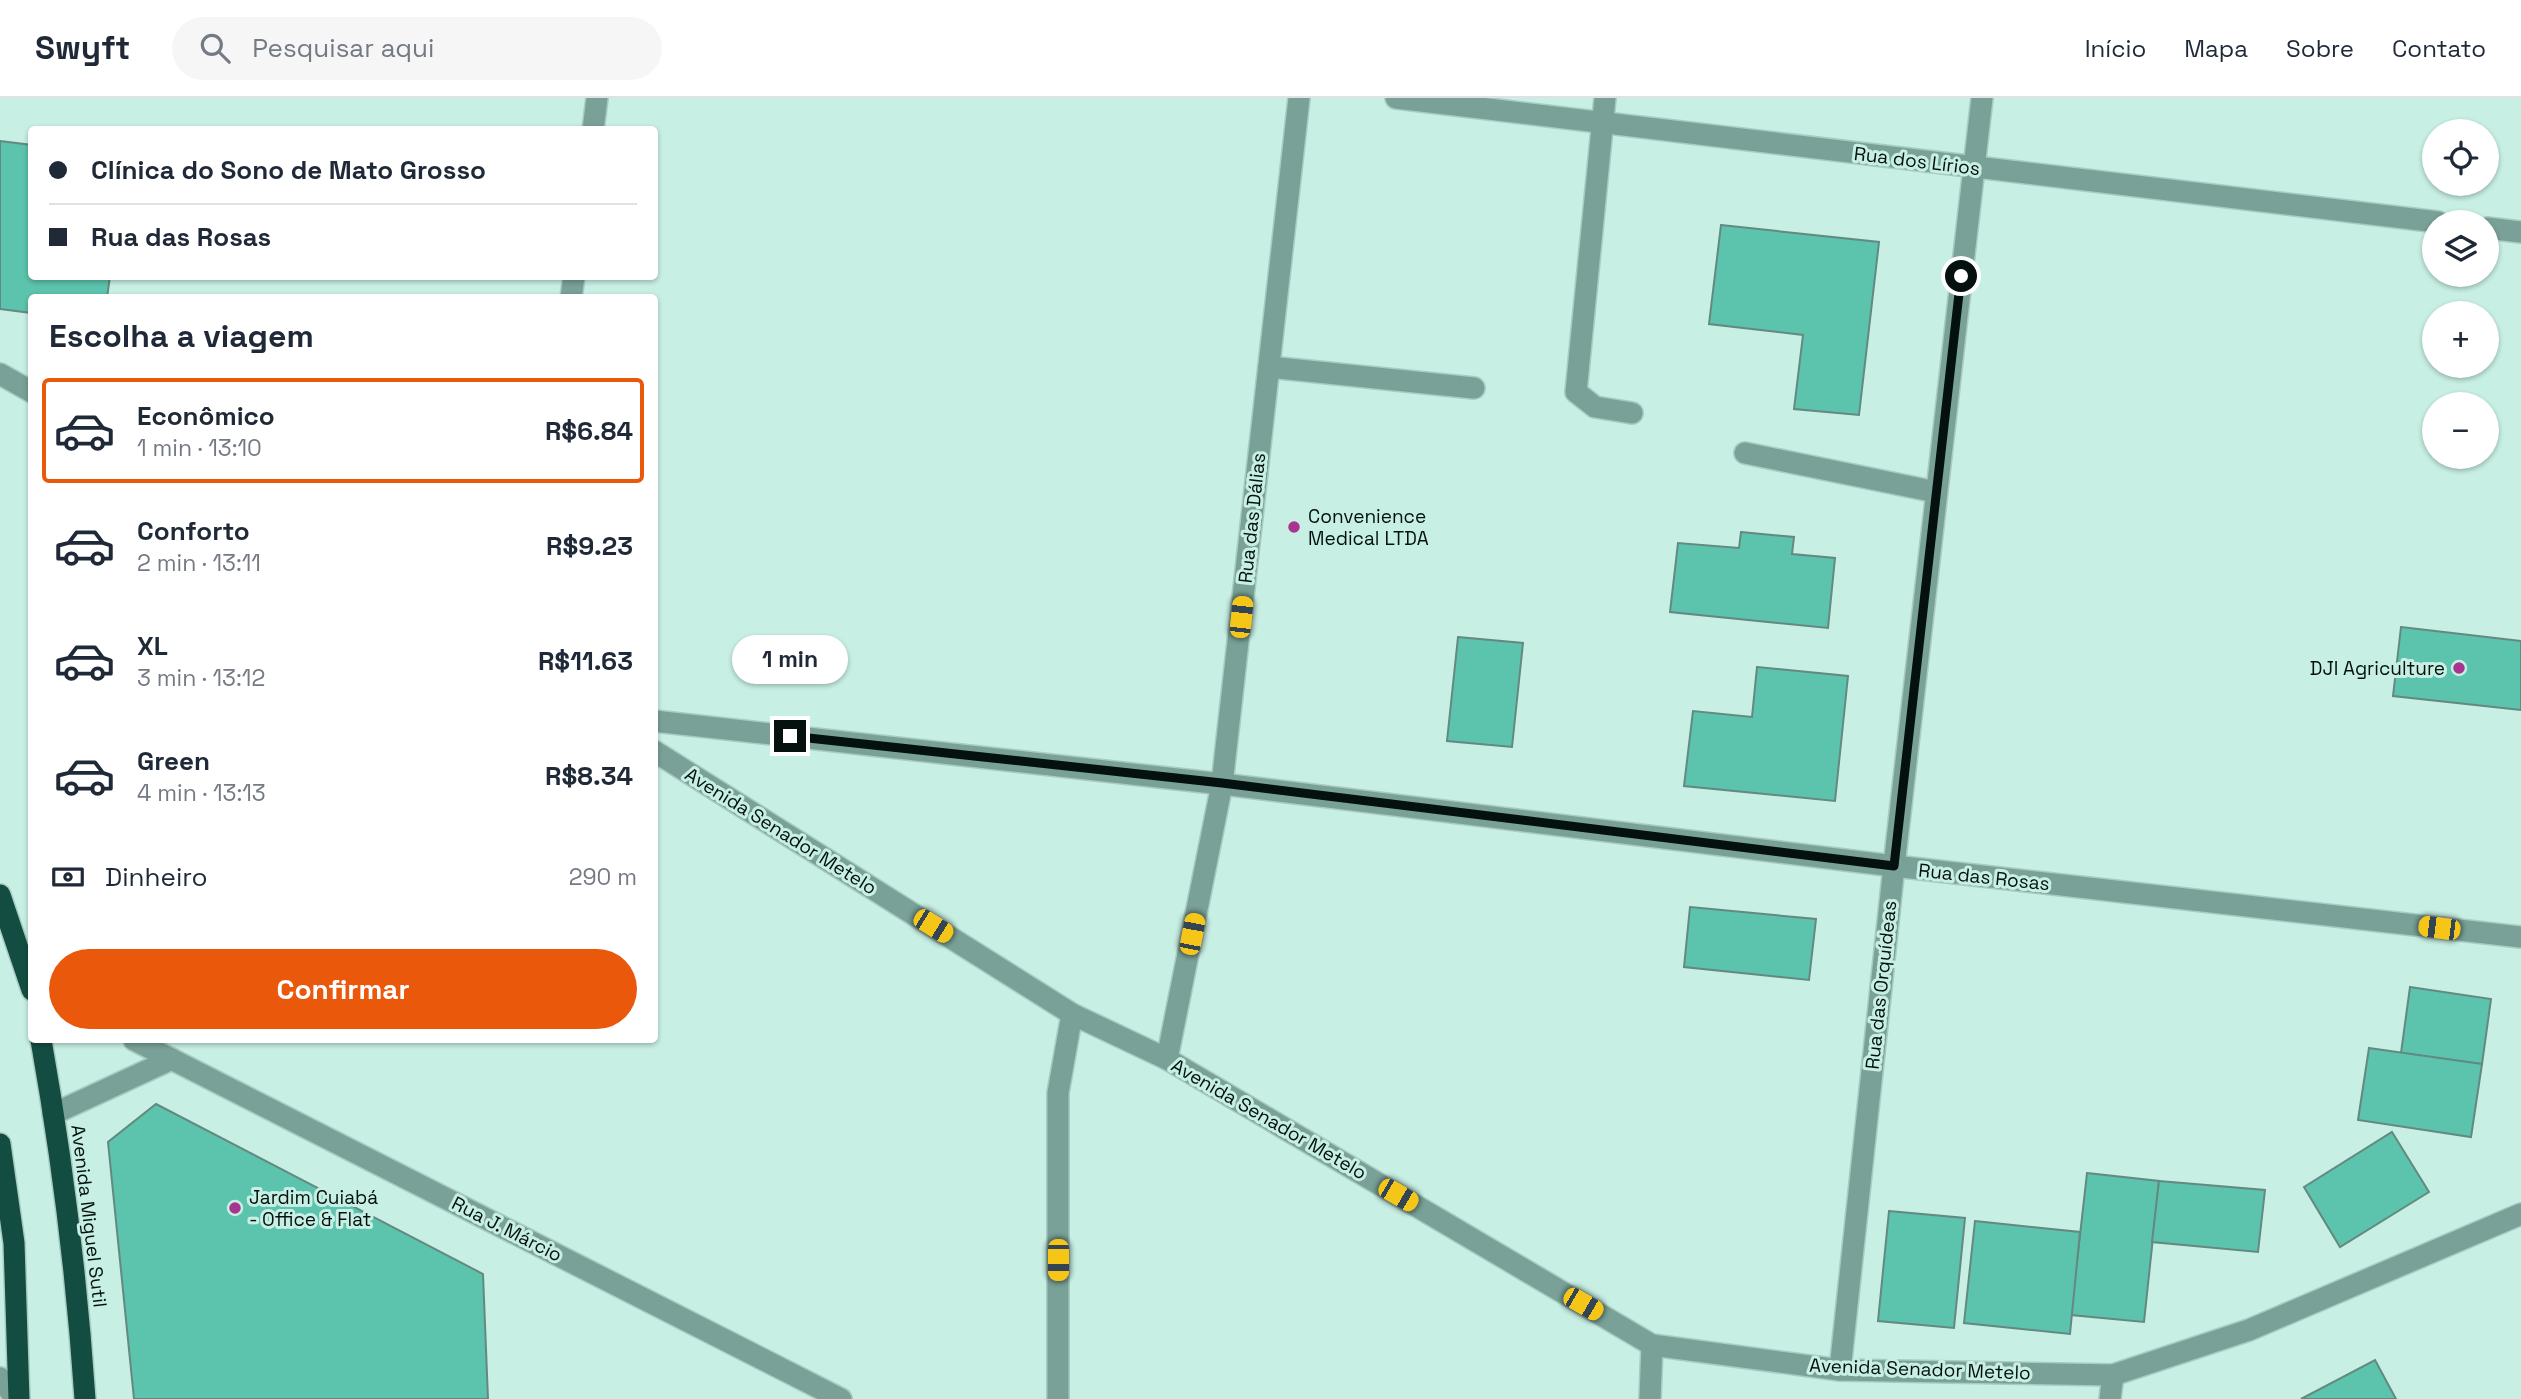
<!DOCTYPE html>
<html lang="pt">
<meta charset="utf-8">
<style>
:root{--surface:#fff;--page:#f6f6f7;--text:#1f2937;--muted:#747a83;--line:#e0e1e3;--accent:#ea580c}
body{margin:0;font-family:"Space Grotesk",sans-serif;background:var(--page);color:var(--text);height:100vh;display:flex;flex-direction:column;font-size:26px;white-space:nowrap}
*{box-sizing:border-box;margin:0}
p{font-size:23px;color:var(--muted)}
.icon{flex:none;width:38px;height:38px;fill:none;stroke:currentColor;stroke-width:2;stroke-linecap:round;stroke-linejoin:round}
.map{position:relative;flex:1;overflow:hidden}
.panel{position:absolute;left:28px;top:196px;width:630px;height:749px;display:flex;flex-direction:column;background:var(--surface);border-radius:7px;box-shadow:0 2px 5px #0004}
.panel>*{flex:none}
.banner{position:absolute;left:28px;top:28px;width:630px;height:154px;border-radius:7px;box-shadow:0 2px 5px #0004;display:grid;align-content:center;height:154px;padding:0 21px;background:var(--surface)}
.buttons{position:absolute;left:2422px;top:21px;display:grid;gap:14px}
.buttons a{display:grid;place-items:center;width:77px;height:77px;border-radius:50%;background:var(--surface);box-shadow:0 2px 5px #0004;font-size:35px}
.end{position:absolute;width:32px;height:32px;margin:-16px;border:9px solid #04110e;background:#fff;box-shadow:0 0 0 4px #fff}
.from{border-radius:50%}
.bubble{position:absolute;height:49px;border-radius:24px;background:var(--surface);box-shadow:0 2px 5px #0004;font-size:23px;font-weight:600;line-height:49px;text-align:center}
.car{position:absolute;width:21px;height:42px;margin:-21px -10px;border-radius:9px;box-shadow:0 0 5px 2px #0007;background:linear-gradient(#f5c518 24%,#345 0 40%,#f5c518 0 76%,#345 0 86%,#f5c518 0)}
.banner b{display:flex;align-items:center;gap:24px;height:66px;font-size:26px}
.banner b+b{border-top:2px solid var(--line)}
.banner i{width:18px;height:18px;background:var(--text)}
ul{padding:0;list-style:none}
li{display:flex;align-items:center;gap:21px;height:105px;margin:0 14px 10px;padding:0 7px;border:4px solid transparent;border-radius:7px}
li div{flex:1}
li b{display:block;font-size:26px}
li em{font-style:normal;font-weight:600}
li.on{border-color:var(--accent)}
li>.icon{width:63px;height:63px;stroke-width:1.5}
h2{padding:0 21px;font-size:32px;line-height:84px}
.pay{display:flex;align-items:center;gap:18px;height:77px;padding:0 21px;font-size:26px}
.pay p{margin-inline-start:auto}
.button{display:flex;gap:14px;margin-top:auto;padding:14px 21px}
.button a{flex:1;height:80px;border-radius:42px;background:var(--accent);color:#fff;font-size:28px;font-weight:600;line-height:80px;text-align:center}
header{display:flex;align-items:center;gap:42px;box-sizing:border-box;height:98px;padding:0 35px;background:var(--surface);border-bottom:2px solid var(--line)}
header strong{font-size:33px}
nav{display:flex;gap:38px;margin-inline-start:auto;font-size:24px}
.search{width:490px;height:63px;background:var(--page);display:flex;align-items:center;gap:18px;box-sizing:border-box;padding:0 24px;border-radius:38px;color:var(--muted);font-size:26px}
.map>svg:first-child{display:block}
</style>
<header>
<strong>Swyft</strong>
<div class="search"><svg class="icon" aria-label="search" viewBox="0 0 24 24"><circle cx="10" cy="10" r="6"/><path d="M15 15l6 6"/></svg>Pesquisar aqui</div>
<nav><a>Início</a><a>Mapa</a><a>Sobre</a><a>Contato</a></nav>
</header>
<div class="map">
<svg width="2521" height="1301" viewBox="0 0 2521 1301">
<rect width="100%" height="100%" fill="#c7efe4"/>
<g fill="#5cc3ad" stroke="#648980" stroke-width="2">
<path d="M 0,43 L 32,47 L 32,178 L 110,178 L 107,200 L 32,200 L 32,215 L 0,211 Z"/>
<path d="M 1721,127 L 1879,144 L 1859,317 L 1794,311 L 1803,237 L 1709,226 Z"/>
<path d="M 1741,434 L 1794,439 L 1792,456 L 1835,460 L 1828,530 L 1670,514 L 1678,445 L 1739,450 Z"/>
<path d="M 2401,529 L 2521,543 L 2521,612 L 2393,598 Z"/>
<path d="M 1458,539 L 1523,545 L 1512,649 L 1447,643 Z"/>
<path d="M 1757,569 L 1848,578 L 1835,703 L 1684,688 L 1693,613 L 1752,619 Z"/>
<path d="M 1690,809 L 1816,821 L 1809,882 L 1684,869 Z"/>
<path d="M 2410,889 L 2491,901 L 2482,966 L 2401,955 Z"/>
<path d="M 2369,950 L 2482,966 L 2471,1039 L 2358,1022 Z"/>
<path d="M 156,1006 L 483,1176 L 488,1301 L 134,1301 L 108,1044 Z"/>
<path d="M 2392,1034 L 2429,1094 L 2340,1149 L 2304,1089 Z"/>
<path d="M 2087,1075 L 2159,1083 L 2144,1224 L 2071,1217 Z"/>
<path d="M 2159,1083 L 2265,1092 L 2258,1154 L 2152,1144 Z"/>
<path d="M 1889,1113 L 1965,1120 L 1954,1230 L 1878,1223 Z"/>
<path d="M 1975,1123 L 2080,1134 L 2070,1236 L 1964,1225 Z"/>
<path d="M 2375,1262 L 2396,1301 L 2301,1301 Z"/>
</g>
<g fill="none" stroke-linecap="round" stroke-linejoin="round">
<defs>
<g id="minor">
<path d="M 1396,0 L 2438,124"/>
<path d="M 1605,0 L 1576,294 L 1595,309 L 1632,315"/>
<path d="M 593,32 L 597,0"/>
<path d="M 2487,130 L 2521,134"/>
<path d="M 571,200 L 574,178"/>
<path d="M 1269,269 L 1474,290"/>
<path d="M 0,276 L 32,294"/>
<path d="M 1745,355 L 1936,394"/>
<path d="M 654,623 L 1222,686 L 1894,768 L 2521,839"/>
<path d="M 654,653 L 1072,916 L 1167,961 L 1652,1247 L 1840,1272 L 2113,1277 L 2249,1232 L 2521,1116"/>
<path d="M 134,942 L 841,1301"/>
<path d="M 1167,961 L 1222,686 L 1299,0"/>
<path d="M 53,1016 L 172,961"/>
<path d="M 1840,1272 L 1894,768 L 1982,0"/>
<path d="M 0,1280 L 16,1301"/>
<path d="M 1058,1301 L 1058,995 L 1072,916"/>
<path d="M 1650,1301 L 1652,1247"/>
<path d="M 2110,1301 L 2113,1277"/>
</g>
<g id="highway">
<path d="M 0,797 L 32,892"/>
<path d="M 41,942 C 62,1060 77,1181 85,1301"/>
<path d="M 0,1046 L 14,1145 L 19,1301"/>
</g>
</defs>
<use href="#minor" stroke="#a8cbc2" stroke-width="24"/>
<use href="#highway" stroke="#a8cbc2" stroke-width="24"/>
<use href="#minor" stroke="#79a197" stroke-width="21"/>
<use href="#highway" stroke="#134d42" stroke-width="21"/>
</g>
<g fill="none" stroke-linecap="round" stroke-linejoin="round">
<path stroke="#04110e" stroke-width="9" d="M 790,638 L 1222,685 L 1894,768 L 1961,178"/>
</g>
<g fill="#a73590" stroke="#c7efe4" stroke-width="2.5">
<circle cx="1294" cy="429" r="7"/>
<circle cx="2459" cy="570" r="7"/>
<circle cx="235" cy="1110" r="7"/>
</g>
<g text-anchor="middle" dominant-baseline="central" stroke-width="6" stroke-linejoin="round" paint-order="stroke">
<g font-size="19" fill="#04110e" stroke="#c7efe4">
<text transform="translate(1917 63) rotate(7)">Rua dos Lírios</text>
<text transform="translate(1252 420) rotate(-84)">Rua das Dálias</text>
<text transform="translate(781 733) rotate(32)">Avenida Senador Metelo</text>
<text transform="translate(1984 779) rotate(6)">Rua das Rosas</text>
<text transform="translate(1881 887) rotate(-84)">Rua das Orquídeas</text>
<text transform="translate(1269 1021) rotate(30)">Avenida Senador Metelo</text>
<text transform="translate(89 1118) rotate(83)">Avenida Miguel Sutil</text>
<text transform="translate(507 1131) rotate(27)">Rua J. Márcio</text>
<text transform="translate(1920 1271) rotate(2)">Avenida Senador Metelo</text>
</g>
<g font-size="19" fill="#04110e" stroke="#c7efe4" text-anchor="start">
<text x="1308" y="418">Convenience<tspan x="1308" dy="22">Medical LTDA</tspan></text>
<text x="2445" y="570" text-anchor="end">DJI Agriculture</text>
<text x="249" y="1099">Jardim Cuiabá<tspan x="249" dy="22">- Office &amp; Flat</tspan></text>
</g>
</g>
</svg>
<div class="buttons">
<a><svg class="icon" aria-label="locate" viewBox="0 0 24 24"><circle cx="12" cy="12" r="6"/><path d="M12 2v4M12 18v4M2 12h4M18 12h4"/></svg></a>
<a><svg class="icon" aria-label="layers" viewBox="0 0 24 24"><path d="M12 4l9 5-9 5-9-5zM3 14l9 5 9-5"/></svg></a>
<a>+</a>
<a>−</a>
</div>
<i class="end from" style="left:1961px;top:178px"></i>
<i class="end" style="left:790px;top:638px"></i>
<div class="bubble" style="left:732px;top:537px;width:116px">1 min</div>
<i class="car" style="left:1241px;top:519px;rotate:6deg"></i>
<i class="car" style="left:933px;top:828px;rotate:122deg"></i>
<i class="car" style="left:2439px;top:830px;rotate:277deg"></i>
<i class="car" style="left:1192px;top:836px;rotate:11deg"></i>
<i class="car" style="left:1398px;top:1097px;rotate:120deg"></i>
<i class="car" style="left:1058px;top:1162px;rotate:180deg"></i>
<i class="car" style="left:1583px;top:1206px;rotate:120deg"></i>
<div class="banner">
<b><i class="from"></i>Clínica do Sono de Mato Grosso</b>
<b><i></i>Rua das Rosas</b>
</div>
<section class="panel">
<h2>Escolha a viagem</h2>
<ul>
<li class="on"><svg class="icon" aria-label="car" viewBox="0 0 24 24"><path d="M5 17H2v-5l4-1 3-4h7l3 4 3 1v5h-3M9 17h6M6 11h13"/><circle cx="7" cy="17" r="2"/><circle cx="17" cy="17" r="2"/></svg><div><b>Econômico</b><p>1 min · 13:10</p></div><em>R$6.84</em></li>
<li><svg class="icon" aria-label="car" viewBox="0 0 24 24"><path d="M5 17H2v-5l4-1 3-4h7l3 4 3 1v5h-3M9 17h6M6 11h13"/><circle cx="7" cy="17" r="2"/><circle cx="17" cy="17" r="2"/></svg><div><b>Conforto</b><p>2 min · 13:11</p></div><em>R$9.23</em></li>
<li><svg class="icon" aria-label="car" viewBox="0 0 24 24"><path d="M5 17H2v-5l4-1 3-4h7l3 4 3 1v5h-3M9 17h6M6 11h13"/><circle cx="7" cy="17" r="2"/><circle cx="17" cy="17" r="2"/></svg><div><b>XL</b><p>3 min · 13:12</p></div><em>R$11.63</em></li>
<li><svg class="icon" aria-label="car" viewBox="0 0 24 24"><path d="M5 17H2v-5l4-1 3-4h7l3 4 3 1v5h-3M9 17h6M6 11h13"/><circle cx="7" cy="17" r="2"/><circle cx="17" cy="17" r="2"/></svg><div><b>Green</b><p>4 min · 13:13</p></div><em>R$8.34</em></li>
</ul>
<div class="pay"><svg class="icon" aria-label="cash" viewBox="0 0 24 24"><path d="M3 7h18v10H3z"/><circle cx="12" cy="12" r="2"/></svg>Dinheiro<p>290 m</p></div>
<div class="button"><a>Confirmar</a></div>
</section>
</div>
